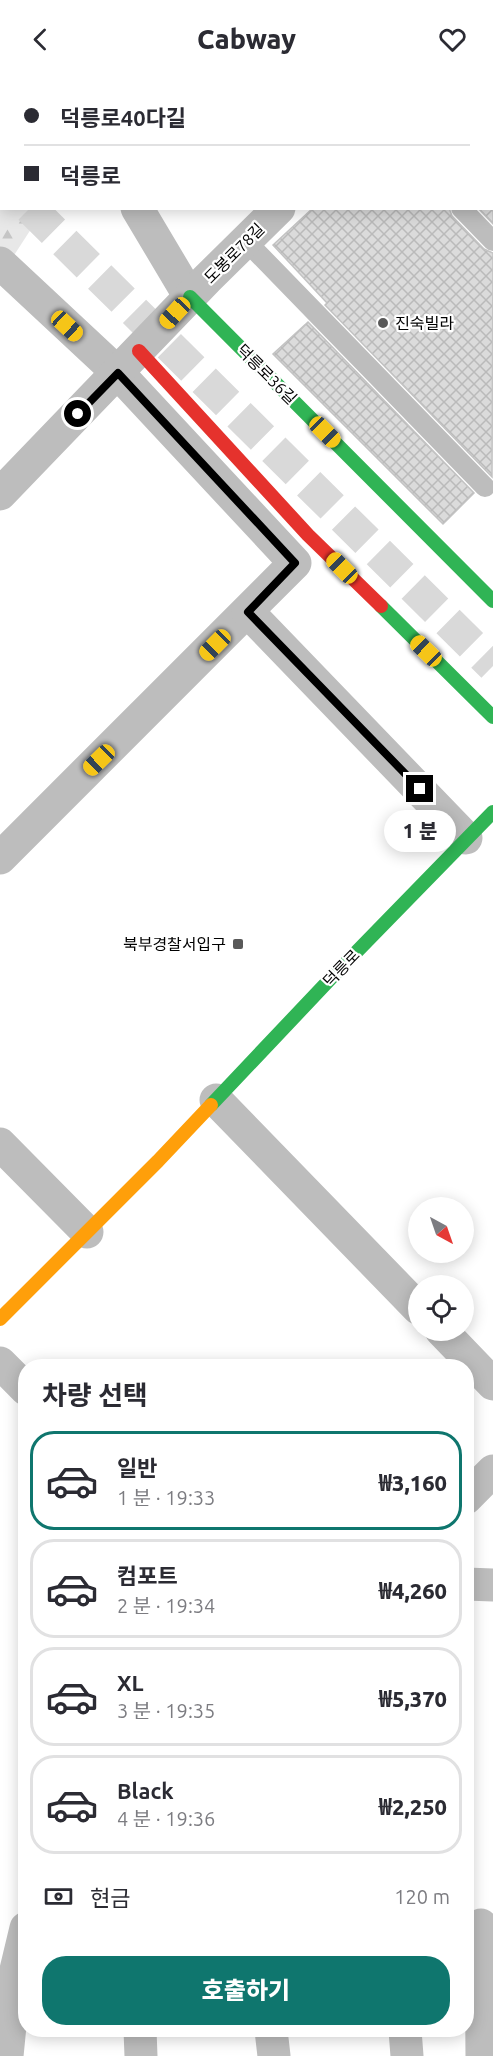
<!DOCTYPE html>
<html lang="ko">
<meta charset="utf-8">
<style>
:root{--surface:#fff;--page:#f2f2f3;--text:#2b2b33;--muted:#7c7c81;--line:#e1e1e2;--accent:#0f766e}
body{margin:0;font-family:Ubuntu,"Noto Sans KR",sans-serif;background:var(--page);color:var(--text);height:100vh;display:flex;flex-direction:column;font-size:22px;white-space:nowrap}
*{box-sizing:border-box;margin:0}
p{font-size:20px;color:var(--muted)}
.icon{flex:none;width:33px;height:33px;fill:none;stroke:currentColor;stroke-width:2;stroke-linecap:round;stroke-linejoin:round}
.map{position:relative;flex:1;overflow:hidden}
.sheet{position:absolute;left:18px;top:1281px;width:456px;height:678px;display:flex;flex-direction:column;background:var(--surface);border-radius:24px;box-shadow:0 3px 15px #0003}
.sheet>*{flex:none}
.banner{position:absolute;left:0px;top:0px;width:494px;height:132px;box-shadow:0 3px 15px #0003;display:grid;align-content:center;height:132px;padding:0 24px;background:var(--surface)}
.needle{width:39px;rotate:140deg}
.tools{position:absolute;left:408px;top:1119px;display:grid;gap:12px}
.tools a{display:grid;place-items:center;width:66px;height:66px;border-radius:50%;background:var(--surface);box-shadow:0 3px 15px #0003;font-size:30px}
.end{position:absolute;width:27px;height:27px;margin:-14px;border:8px solid #000;background:#fff;box-shadow:0 0 0 3px #fff}
.from{border-radius:50%}
.bubble{position:absolute;height:42px;border-radius:21px;background:var(--surface);box-shadow:0 3px 15px #0003;font-size:20px;font-weight:800;line-height:42px;text-align:center}
.car{position:absolute;width:18px;height:36px;margin:-18px -9px;border-radius:8px;box-shadow:0 0 4px 2px #0007;background:linear-gradient(#f5c518 24%,#345 0 40%,#f5c518 0 76%,#345 0 86%,#f5c518 0)}
.banner b{display:flex;align-items:center;gap:21px;height:57px;font-size:22px}
.banner b+b{border-top:2px solid var(--line)}
.banner i{width:15px;height:15px;background:var(--text)}
ul{padding:0;list-style:none}
li{display:flex;align-items:center;gap:18px;height:99px;margin:0 12px 9px;padding:0 12px;border:3px solid var(--line);border-radius:24px}
li div{flex:1}
li b{display:block;font-size:22px}
li em{font-style:normal;font-weight:800}
li.current{border-color:var(--accent)}
li>.icon{width:54px;height:54px;stroke-width:1.5}
h2{padding:0 24px;font-size:27px;line-height:72px}
.pay{display:flex;align-items:center;gap:15px;height:66px;padding:0 24px;font-size:22px}
.pay p{margin-inline-start:auto}
.primary-button{display:flex;gap:12px;margin-top:auto;padding:12px 24px}
.primary-button a{flex:1;height:69px;border-radius:24px;background:var(--accent);color:#fff;font-size:24px;font-weight:800;line-height:69px;text-align:center}
header{display:flex;justify-content:space-between;align-items:center;height:78px;padding:0 24px;background:var(--surface);font-size:27px;font-weight:800}
.map>svg:first-child{display:block}
</style>
<header><svg class="icon" aria-label="back" viewBox="0 0 24 24"><path d="M15 5l-7 7 7 7"/></svg>Cabway<svg class="icon" aria-label="heart" viewBox="0 0 24 24"><path d="M12 20l-8-8c-3-5 5-10 8-4 3-6 11-1 8 4z"/></svg></header>
<div class="map">
<svg width="493" height="1978" viewBox="0 0 493 1978">
<defs>
<pattern id="forest-firs" width="22" height="20" patternUnits="userSpaceOnUse" patternTransform="scale(1.5)"><rect width="22" height="20" fill="#e8e8e8"/><path d="M5 1l3.5 6h-7zM16 11l3.5 6h-7z" fill="#c5c5c5"/></pattern>
<pattern id="building-cross-hatch" width="8" height="8" patternUnits="userSpaceOnUse" patternTransform="scale(1.5)"><rect width="8" height="8" fill="#dbdbdb"/><path d="M0 0l8 8M0 8l8-8" fill="none" stroke="#bababa"/></pattern>
</defs>
<rect width="100%" height="100%" fill="#fff"/>
<path fill="url(#forest-firs)" d="M 0,0 L 137,0 L 2,2 L 2,130 L 44,131 L 0,199 Z"/>
<g fill="url(#building-cross-hatch)" stroke="#c3c3c3" stroke-width="1.5">
<path d="M 313,130 L 449,130 L 452,138 L 484,171 L 493,175 L 492,399 L 325,227 L 327,225 L 273,167 Z"/>
<path d="M 478,130 L 493,130 L 493,146 Z"/>
<path d="M 308,244 L 474,415 L 443,446 L 273,276 Z"/>
</g>
<g fill="none" stroke-linecap="round" stroke-linejoin="round">
<g stroke="#d9d9d9" stroke-width="33" stroke-dasharray="33 16" stroke-linecap="butt">
<path d="M 0,101 L 2,103"/>
<path d="M 30,130 L 493,588"/>
</g>
<g stroke="#bdbdbd" stroke-width="20">
<path d="M 461,130 L 493,163"/>
<path d="M 246,163 L 485,409"/>
</g>
<g stroke="#bdbdbd" stroke-width="33">
<path d="M 408,2 L 409,0"/>
<path d="M 137,130 L 190,219"/>
<path d="M 0,185 L 118,295 L 295,485 L 0,780"/>
<path d="M 0,416 L 207,201 L 279,130"/>
<path d="M 248,534 L 466,760"/>
<path d="M 216,1022 L 418,1230"/>
<path d="M 0,1066 L 87,1154"/>
<path d="M 441,1252 L 493,1306"/>
<path d="M 0,1285 L 26,1311"/>
<path d="M 466,1420 L 493,1393"/>
<path d="M 466,1506 L 493,1507"/>
<path d="M 481,1847 L 482,1978"/>
<path d="M 140,1952 L 141,1978"/>
<path d="M 271,1952 L 274,1978"/>
<path d="M 405,1952 L 407,1978"/>
<path d="M 7,1978 L 15,1896 L 26,1850"/>
</g>
<g stroke="#30b455" stroke-width="14">
<path d="M 190,219 L 493,523"/>
<path d="M 381,528 L 493,639"/>
<path d="M 211,1027 L 333,898 L 493,734"/>
</g>
<path stroke="#ff9f0a" stroke-width="14" d="M 0,1241 L 158,1083 L 211,1027"/>
<path stroke="#e5322d" stroke-width="14" d="M 139,273 L 308,457 L 381,528"/>
</g>
<g fill="none" stroke-linecap="round" stroke-linejoin="round">
<path stroke="#000" stroke-width="8" d="M 78,336 L 118,295 L 295,485 L 248,534 L 420,711"/>
</g>
<g fill="#595959" stroke="#fff" stroke-width="2">
<circle cx="383" cy="245" r="6"/>
<rect x="232" y="860" width="12" height="12" rx="3"/>
</g>
<g text-anchor="middle" dominant-baseline="central" stroke-width="4.5" stroke-linejoin="round" paint-order="stroke">
<g font-size="16" fill="#000" stroke="#fff">
<text transform="translate(234 175) rotate(-45)">도봉로78길</text>
<text transform="translate(267 296) rotate(45)">덕릉로36길</text>
<text transform="translate(341 890) rotate(-46)">덕릉로</text>
</g>
<g font-size="16" fill="#000" stroke="#fff" text-anchor="start">
<text x="395" y="245">진숙빌라</text>
<text x="226" y="866" text-anchor="end">북부경찰서입구</text>
</g>
</g>
</svg>
<div class="tools">
<a><svg class="needle" viewBox="-14 -14 28 28"><path d="M0-13l5 13h-10z" fill="#e53935"/><path d="M0 13l5-13h-10z" fill="#7c7c81"/></svg></a>
<a><svg class="icon" aria-label="locate" viewBox="0 0 24 24"><circle cx="12" cy="12" r="6"/><path d="M12 2v4M12 18v4M2 12h4M18 12h4"/></svg></a>
</div>
<i class="end from" style="left:78px;top:336px"></i>
<i class="end" style="left:420px;top:711px"></i>
<div class="bubble" style="left:384px;top:732px;width:72px">1 분</div>
<i class="car" style="left:175px;top:235px;rotate:223deg"></i>
<i class="car" style="left:67px;top:248px;rotate:133deg"></i>
<i class="car" style="left:325px;top:354px;rotate:135deg"></i>
<i class="car" style="left:342px;top:490px;rotate:315deg"></i>
<i class="car" style="left:215px;top:567px;rotate:225deg"></i>
<i class="car" style="left:426px;top:573px;rotate:314deg"></i>
<i class="car" style="left:99px;top:682px;rotate:226deg"></i>
<div class="banner">
<b><i class="from"></i>덕릉로40다길</b>
<b><i></i>덕릉로</b>
</div>
<section class="sheet">
<h2>차량 선택</h2>
<ul>
<li class="current"><svg class="icon" aria-label="car" viewBox="0 0 24 24"><path d="M5 17H2v-5l4-1 3-4h7l3 4 3 1v5h-3M9 17h6M6 11h13"/><circle cx="7" cy="17" r="2"/><circle cx="17" cy="17" r="2"/></svg><div><b>일반</b><p>1 분 · 19:33</p></div><em>₩3,160</em></li>
<li><svg class="icon" aria-label="car" viewBox="0 0 24 24"><path d="M5 17H2v-5l4-1 3-4h7l3 4 3 1v5h-3M9 17h6M6 11h13"/><circle cx="7" cy="17" r="2"/><circle cx="17" cy="17" r="2"/></svg><div><b>컴포트</b><p>2 분 · 19:34</p></div><em>₩4,260</em></li>
<li><svg class="icon" aria-label="car" viewBox="0 0 24 24"><path d="M5 17H2v-5l4-1 3-4h7l3 4 3 1v5h-3M9 17h6M6 11h13"/><circle cx="7" cy="17" r="2"/><circle cx="17" cy="17" r="2"/></svg><div><b>XL</b><p>3 분 · 19:35</p></div><em>₩5,370</em></li>
<li><svg class="icon" aria-label="car" viewBox="0 0 24 24"><path d="M5 17H2v-5l4-1 3-4h7l3 4 3 1v5h-3M9 17h6M6 11h13"/><circle cx="7" cy="17" r="2"/><circle cx="17" cy="17" r="2"/></svg><div><b>Black</b><p>4 분 · 19:36</p></div><em>₩2,250</em></li>
</ul>
<div class="pay"><svg class="icon" aria-label="cash" viewBox="0 0 24 24"><path d="M3 7h18v10H3z"/><circle cx="12" cy="12" r="2"/></svg>현금<p>120 m</p></div>
<div class="primary-button"><a>호출하기</a></div>
</section>
</div>
